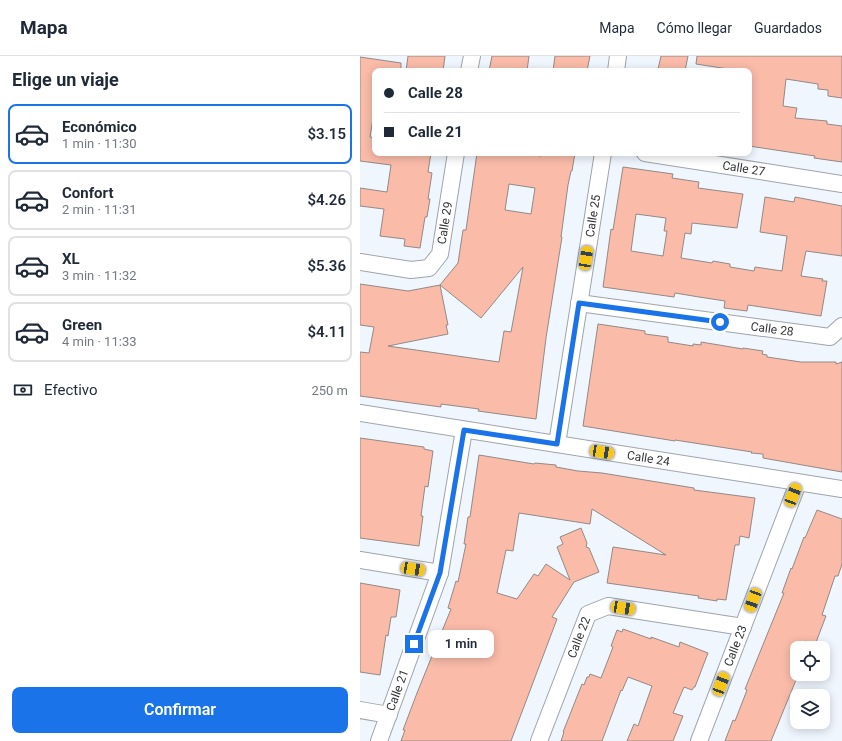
<!DOCTYPE html>
<html lang="es">
<meta charset="utf-8">
<style>
:root{--surface:#fff;--page:#f6f6f7;--text:#1f2937;--muted:#747a83;--line:#e0e1e3;--accent:#1a73e8}
body{margin:0;font-family:Roboto,sans-serif;background:var(--page);color:var(--text);height:100vh;display:flex;flex-direction:column;font-size:15px;white-space:nowrap}
*{box-sizing:border-box;margin:0}
p{font-size:13px;color:var(--muted)}
.icon{flex:none;width:22px;height:22px;fill:none;stroke:currentColor;stroke-width:2;stroke-linecap:round;stroke-linejoin:round}
.map{position:relative;flex:1;overflow:hidden}
.details{display:flex;flex-direction:column;background:var(--surface);width:360px}
.details>*{flex:none}
.hud{position:absolute;left:12px;top:12px;width:380px;height:88px;border-radius:8px;box-shadow:0 2px 10px #0003;display:grid;align-content:center;height:88px;padding:0 12px;background:var(--surface)}
.fabs{position:absolute;left:430px;top:585px;display:grid;gap:8px}
.fabs a{display:grid;place-items:center;width:40px;height:40px;border-radius:8px;background:var(--surface);box-shadow:0 2px 10px #0003;font-size:20px}
.end{position:absolute;width:18px;height:18px;margin:-9px;border:5px solid #1a73e8;background:#fff;box-shadow:0 0 0 2px #fff}
.from{border-radius:50%}
.bubble{position:absolute;height:28px;border-radius:8px;background:var(--surface);box-shadow:0 2px 10px #0003;font-size:13px;font-weight:600;line-height:28px;text-align:center}
.car{position:absolute;width:12px;height:24px;margin:-12px -6px;border-radius:5px;box-shadow:0 0 3px 1px #0007;background:linear-gradient(#f5c518 24%,#345 0 40%,#f5c518 0 76%,#345 0 86%,#f5c518 0)}
.hud b{display:flex;align-items:center;gap:14px;height:38px;font-size:15px}
.hud b+b{border-top:1px solid var(--line)}
.hud i{width:10px;height:10px;background:var(--text)}
ul{padding:0;list-style:none}
li{display:flex;align-items:center;gap:12px;height:60px;margin:0 8px 6px;padding:0 4px;border:2px solid var(--line);border-radius:8px}
li div{flex:1}
li b{display:block;font-size:15px}
li em{font-style:normal;font-weight:600}
li.on{border-color:var(--accent)}
li>.icon{width:36px;height:36px;stroke-width:1.5}
h2{padding:0 12px;font-size:18px;line-height:48px}
.pay{display:flex;align-items:center;gap:10px;height:44px;padding:0 12px;font-size:15px}
.pay p{margin-inline-start:auto}
.primary-button{display:flex;gap:8px;margin-top:auto;padding:8px 12px}
.primary-button a{flex:1;height:46px;border-radius:8px;background:var(--accent);color:#fff;font-size:16px;font-weight:600;line-height:46px;text-align:center}
header{display:flex;align-items:center;gap:24px;box-sizing:border-box;height:56px;padding:0 20px;background:var(--surface);border-bottom:1px solid var(--line)}
header strong{font-size:19px}
nav{display:flex;gap:22px;margin-inline-start:auto;font-size:14px}
main{display:flex;flex:1;min-height:0}
.map>svg:first-child{display:block}
</style>
<header>
<strong>Mapa</strong>
<nav><a>Mapa</a><a>Cómo llegar</a><a>Guardados</a></nav>
</header>
<main>
<section class="details">
<h2>Elige un viaje</h2>
<ul>
<li class="on"><svg class="icon" aria-label="car" viewBox="0 0 24 24"><path d="M5 17H2v-5l4-1 3-4h7l3 4 3 1v5h-3M9 17h6M6 11h13"/><circle cx="7" cy="17" r="2"/><circle cx="17" cy="17" r="2"/></svg><div><b>Económico</b><p>1 min · 11:30</p></div><em>$3.15</em></li>
<li><svg class="icon" aria-label="car" viewBox="0 0 24 24"><path d="M5 17H2v-5l4-1 3-4h7l3 4 3 1v5h-3M9 17h6M6 11h13"/><circle cx="7" cy="17" r="2"/><circle cx="17" cy="17" r="2"/></svg><div><b>Confort</b><p>2 min · 11:31</p></div><em>$4.26</em></li>
<li><svg class="icon" aria-label="car" viewBox="0 0 24 24"><path d="M5 17H2v-5l4-1 3-4h7l3 4 3 1v5h-3M9 17h6M6 11h13"/><circle cx="7" cy="17" r="2"/><circle cx="17" cy="17" r="2"/></svg><div><b>XL</b><p>3 min · 11:32</p></div><em>$5.36</em></li>
<li><svg class="icon" aria-label="car" viewBox="0 0 24 24"><path d="M5 17H2v-5l4-1 3-4h7l3 4 3 1v5h-3M9 17h6M6 11h13"/><circle cx="7" cy="17" r="2"/><circle cx="17" cy="17" r="2"/></svg><div><b>Green</b><p>4 min · 11:33</p></div><em>$4.11</em></li>
</ul>
<div class="pay"><svg class="icon" aria-label="cash" viewBox="0 0 24 24"><path d="M3 7h18v10H3z"/><circle cx="12" cy="12" r="2"/></svg>Efectivo<p>250 m</p></div>
<div class="primary-button"><a>Confirmar</a></div>
</section>
<div class="map">
<svg width="482" height="685" viewBox="0 0 482 685">
<rect width="100%" height="100%" fill="#f0f6fe"/>
<g fill="#fabba9" stroke="#938986" fill-rule="evenodd">
<path d="M 48,0 L 85,0 L 83,15 L 46,15 Z"/>
<path d="M 132,0 L 169,0 L 167,15 L 129,15 Z"/>
<path d="M 195,0 L 230,0 L 227,15 L 193,15 Z"/>
<path d="M 301,0 L 328,0 L 325,15 L 298,13 Z"/>
<path d="M 337,0 L 482,0 L 482,42 L 468,40 L 468,34 L 458,33 L 458,28 L 426,23 L 423,50 L 437,52 L 435,62 L 467,65 L 467,68 L 482,70 L 482,106 L 454,102 L 455,100 L 389,90 L 389,15 L 381,15 L 336,8 Z"/>
<path d="M 0,1 L 41,7 L 41,15 L 15,15 L 15,50 L 10,81 L 15,82 L 15,97 L 71,97 L 68,116 L 72,117 L 68,143 L 70,143 L 67,161 L 65,161 L 60,192 L 44,190 L 45,183 L 20,180 L 24,153 L 0,150 L 0,132 L 27,136 L 31,109 L 0,105 Z"/>
<path d="M 117,97 L 160,97 L 181,100 L 182,97 L 215,97 L 212,115 L 211,115 L 208,129 L 201,181 L 202,181 L 186,282 L 176,363 L 118,355 L 119,353 L 81,348 L 81,351 L 0,340 L 0,296 L 9,297 L 14,271 L 0,269 L 0,228 L 48,235 L 80,229 L 98,207 L 103,174 L 106,174 ZM 149,128 L 175,132 L 171,158 L 145,154 ZM 163,211 L 151,276 L 144,275 L 139,306 L 28,290 L 88,278 L 86,269 L 88,269 L 80,229 L 121,262 Z"/>
<path d="M 263,111 L 313,118 L 312,122 L 339,126 L 338,132 L 383,138 L 377,172 L 332,167 L 331,178 L 325,177 L 321,202 L 352,207 L 353,205 L 370,208 L 370,211 L 394,215 L 395,211 L 422,215 L 427,180 L 400,176 L 405,141 L 434,146 L 435,141 L 482,150 L 482,200 L 446,195 L 441,220 L 463,223 L 462,225 L 467,225 L 461,260 L 388,249 L 387,255 L 364,252 L 365,245 L 339,241 L 315,237 L 314,241 L 243,231 L 251,173 L 253,174 ZM 276,158 L 306,162 L 304,175 L 307,175 L 303,200 L 271,195 Z"/>
<path d="M 238,268 L 285,275 L 285,278 L 308,281 L 308,286 L 333,290 L 333,288 L 341,289 L 341,286 L 383,293 L 383,292 L 403,295 L 402,298 L 407,299 L 407,301 L 441,306 L 476,306 L 476,308 L 482,306 L 482,416 L 403,402 L 403,398 L 391,397 L 392,396 L 315,384 L 315,385 L 223,370 Z"/>
<path d="M 0,382 L 64,391 L 64,393 L 73,395 L 68,431 L 65,430 L 61,460 L 63,460 L 59,490 L 0,482 Z"/>
<path d="M 119,399 L 174,408 L 175,407 L 196,409 L 196,411 L 218,415 L 242,417 L 334,432 L 334,434 L 395,442 L 389,482 L 380,480 L 379,489 L 375,489 L 366,544 L 357,543 L 357,545 L 338,542 L 339,540 L 247,527 L 253,491 L 306,499 L 232,453 L 230,468 L 159,457 L 153,495 L 146,494 L 137,537 L 157,543 L 174,518 L 178,520 L 186,508 L 210,524 L 197,491 L 203,488 L 200,481 L 221,472 L 227,487 L 226,491 L 229,492 L 239,516 L 214,526 L 192,561 L 197,563 L 151,685 L 41,685 L 45,674 L 43,674 L 57,637 L 91,553 L 88,552 L 96,525 L 98,526 L 106,488 L 104,488 L 108,461 L 110,461 Z"/>
<path d="M 457,454 L 482,463 L 482,508 L 478,520 L 475,520 L 462,559 L 466,560 L 455,589 L 445,585 L 443,592 L 437,592 L 437,607 L 433,617 L 438,619 L 411,685 L 365,685 L 373,664 L 375,665 L 387,634 L 385,633 L 424,537 L 422,537 L 431,512 L 432,513 L 444,481 L 445,482 Z"/>
<path d="M 0,527 L 40,534 L 36,561 L 31,561 L 28,580 L 26,579 L 20,619 L 0,616 Z"/>
<path d="M 263,573 L 291,583 L 291,581 L 319,591 L 320,586 L 348,597 L 335,631 L 334,631 L 332,634 L 324,631 L 313,657 L 323,660 L 313,685 L 267,685 L 274,668 L 278,670 L 292,630 L 268,621 L 262,635 L 261,634 L 242,685 L 201,685 L 204,676 L 203,676 L 222,628 L 224,629 L 227,621 L 229,621 L 230,618 L 241,622 L 253,591 L 251,590 L 257,574 L 262,576 Z"/>
</g>
<g fill="none" stroke-linecap="round" stroke-linejoin="round">
<defs>
<g id="minor">
<path d="M 109,15 L 112,0"/>
<path d="M 256,15 L 258,0"/>
<path id="s1" d="M 285,97 L 482,128"/>
<path id="s2" d="M 0,206 L 51,214 L 69,212 L 80,198 L 96,97"/>
<path id="s3" d="M 219,247 L 470,281 L 482,270"/>
<path id="s4" d="M 0,357 L 482,433"/>
<path id="s5" d="M 197,388 L 243,97"/>
<path d="M 0,504 L 80,517"/>
<path d="M 0,654 L 29,659"/>
<path id="s6" d="M 19,685 L 80,517 L 104,374"/>
<path id="s7" d="M 179,685 L 228,558 L 248,550 L 383,571"/>
<path id="s8" d="M 339,685 L 438,427"/>
</g>
</defs>
<use href="#minor" stroke="#9fa4ab" stroke-width="18"/>
<use href="#minor" stroke="#fff" stroke-width="16"/>
</g>
<g fill="none" stroke-linecap="round" stroke-linejoin="round">
<path stroke="#1a73e8" stroke-width="5" d="M 54,588 L 80,517 L 104,374 L 197,388 L 219,247 L 360,266"/>
</g>
<g text-anchor="middle" dominant-baseline="central" stroke-width="4" stroke-linejoin="round" paint-order="stroke">
<g font-size="12" fill="#313336" stroke="#fff">
<text stroke="none"><textPath href="#s1" startOffset="100">Calle 27</textPath></text>
<text stroke="none"><textPath href="#s5" startOffset="231">Calle 25</textPath></text>
<text stroke="none"><textPath href="#s2" startOffset="119">Calle 29</textPath></text>
<text stroke="none"><textPath href="#s3" startOffset="195">Calle 28</textPath></text>
<text stroke="none"><textPath href="#s4" startOffset="292">Calle 24</textPath></text>
<text stroke="none"><textPath href="#s7" startOffset="111">Calle 22</textPath></text>
<text stroke="none"><textPath href="#s8" startOffset="102">Calle 23</textPath></text>
<text stroke="none"><textPath href="#s6" startOffset="54">Calle 21</textPath></text>
</g>
</g>
</svg>
<div class="fabs">
<a><svg class="icon" aria-label="locate" viewBox="0 0 24 24"><circle cx="12" cy="12" r="6"/><path d="M12 2v4M12 18v4M2 12h4M18 12h4"/></svg></a>
<a><svg class="icon" aria-label="layers" viewBox="0 0 24 24"><path d="M12 4l9 5-9 5-9-5zM3 14l9 5 9-5"/></svg></a>
</div>
<i class="end from" style="left:360px;top:266px"></i>
<i class="end" style="left:54px;top:588px"></i>
<div class="bubble" style="left:68px;top:574px;width:66px">1 min</div>
<i class="car" style="left:226px;top:202px;rotate:9deg"></i>
<i class="car" style="left:242px;top:396px;rotate:99deg"></i>
<i class="car" style="left:433px;top:439px;rotate:21deg"></i>
<i class="car" style="left:53px;top:513px;rotate:99deg"></i>
<i class="car" style="left:393px;top:544px;rotate:200deg"></i>
<i class="car" style="left:263px;top:552px;rotate:99deg"></i>
<i class="car" style="left:361px;top:628px;rotate:21deg"></i>
<div class="hud">
<b><i class="from"></i>Calle 28</b>
<b><i></i>Calle 21</b>
</div>
</div>
</main>
